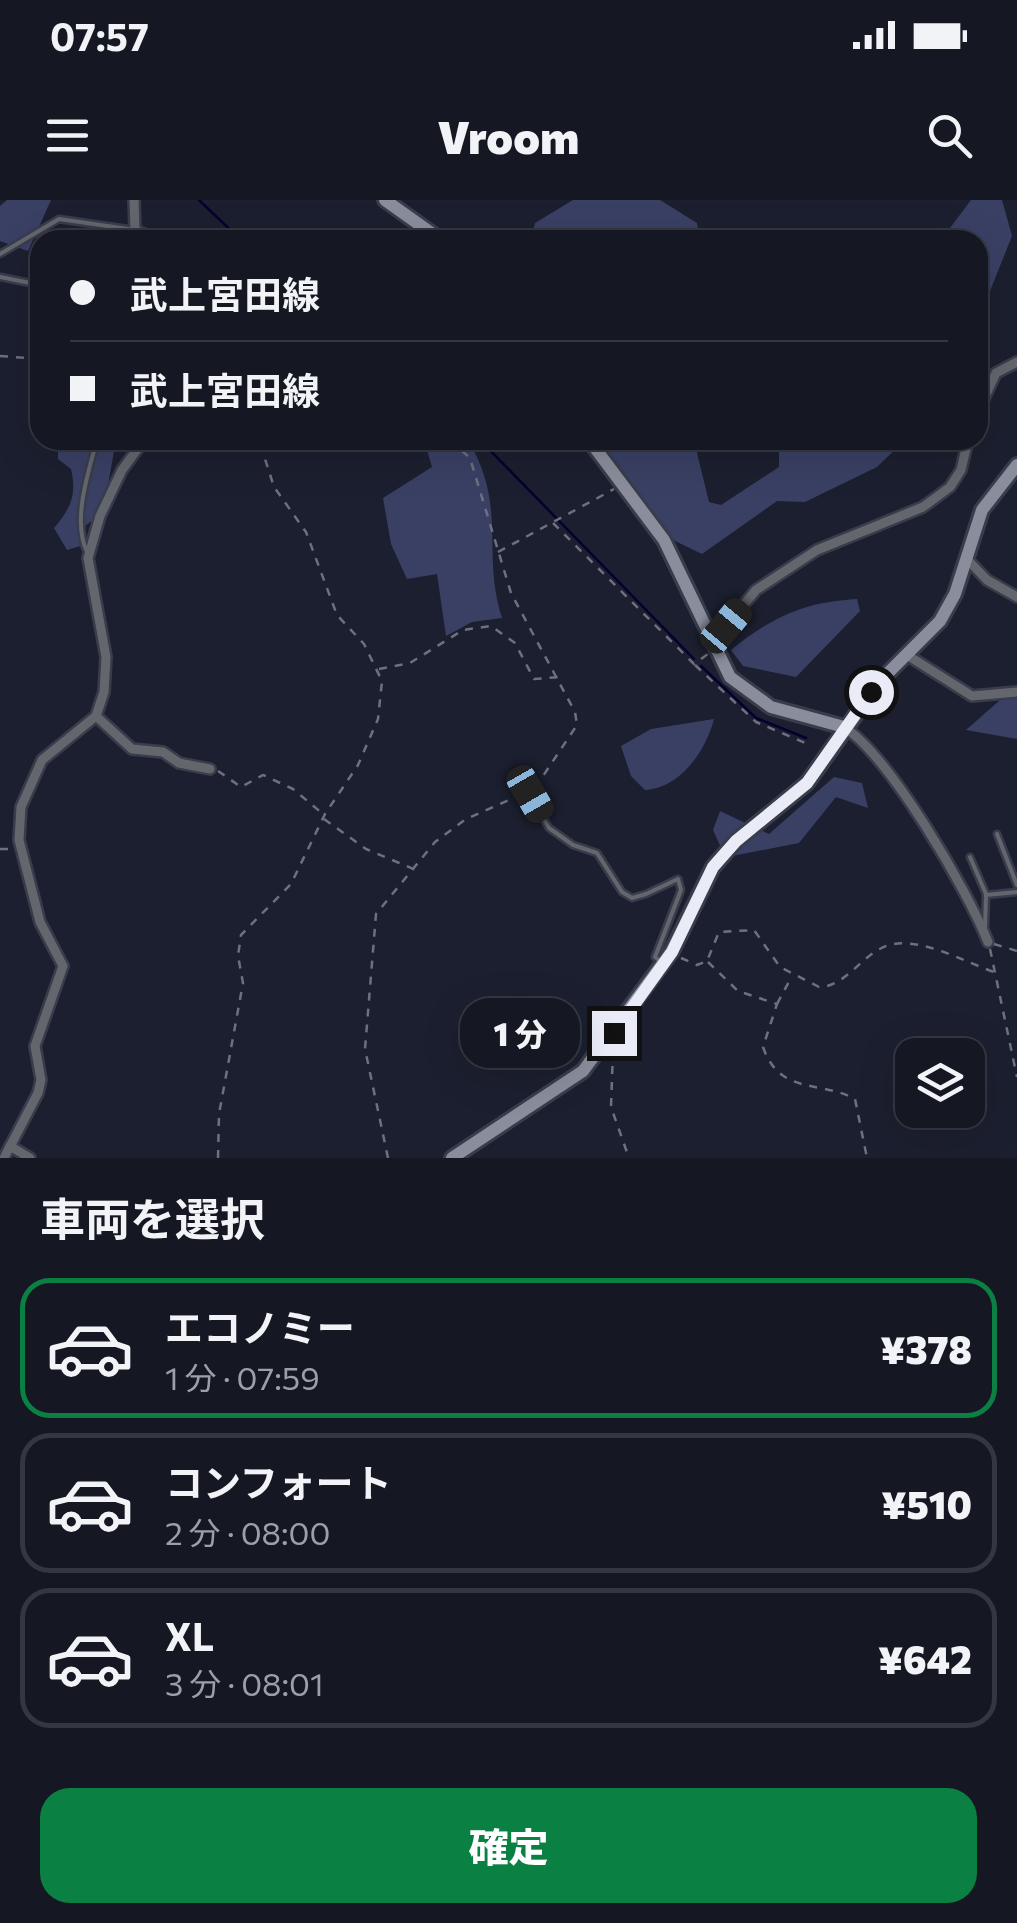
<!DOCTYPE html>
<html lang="ja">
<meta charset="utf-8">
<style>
:root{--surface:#151723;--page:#1e202b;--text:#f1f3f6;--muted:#9d9fa6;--line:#343641;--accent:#0b8043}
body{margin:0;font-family:Commissioner,"Noto Sans JP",sans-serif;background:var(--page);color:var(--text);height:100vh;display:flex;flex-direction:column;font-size:38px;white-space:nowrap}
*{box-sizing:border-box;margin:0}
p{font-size:32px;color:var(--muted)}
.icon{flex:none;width:55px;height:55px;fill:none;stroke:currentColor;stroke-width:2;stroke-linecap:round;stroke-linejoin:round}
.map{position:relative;height:958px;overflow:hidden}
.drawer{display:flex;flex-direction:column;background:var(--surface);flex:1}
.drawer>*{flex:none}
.banner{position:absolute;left:30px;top:30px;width:958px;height:220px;border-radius:30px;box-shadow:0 10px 40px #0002,0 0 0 2px var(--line);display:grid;align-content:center;height:220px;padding:0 40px;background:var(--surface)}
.controls{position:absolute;left:895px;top:838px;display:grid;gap:20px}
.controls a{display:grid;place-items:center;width:90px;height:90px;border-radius:20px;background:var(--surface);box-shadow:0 10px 40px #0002,0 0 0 2px var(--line);font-size:50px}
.end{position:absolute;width:45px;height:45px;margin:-22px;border:12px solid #e9ebf6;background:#111;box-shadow:0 0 0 5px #111}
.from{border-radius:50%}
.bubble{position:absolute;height:70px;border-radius:30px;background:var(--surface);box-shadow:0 10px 40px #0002,0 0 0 2px var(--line);font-size:32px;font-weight:800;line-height:70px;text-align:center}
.car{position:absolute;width:30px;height:60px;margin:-30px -15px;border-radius:12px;box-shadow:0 0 8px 2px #0007;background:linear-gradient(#222 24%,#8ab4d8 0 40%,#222 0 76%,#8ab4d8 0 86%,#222 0)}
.banner b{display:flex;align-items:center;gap:35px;height:95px;font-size:38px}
.banner b+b{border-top:2px solid var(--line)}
.banner i{width:25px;height:25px;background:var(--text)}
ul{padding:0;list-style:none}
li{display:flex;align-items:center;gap:30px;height:140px;margin:0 20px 15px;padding:0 20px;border:5px solid var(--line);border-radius:30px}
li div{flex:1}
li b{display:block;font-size:38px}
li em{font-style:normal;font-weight:800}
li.selected{border-color:var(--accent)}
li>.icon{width:90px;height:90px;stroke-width:1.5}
h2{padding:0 40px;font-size:45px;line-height:120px}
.cta{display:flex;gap:20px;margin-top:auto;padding:20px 40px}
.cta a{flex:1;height:115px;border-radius:30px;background:var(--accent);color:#fff;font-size:40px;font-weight:800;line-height:115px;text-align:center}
.status{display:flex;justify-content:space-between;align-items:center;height:70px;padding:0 50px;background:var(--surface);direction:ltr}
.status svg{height:28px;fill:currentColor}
header{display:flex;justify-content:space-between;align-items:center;height:130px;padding:0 40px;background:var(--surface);font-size:45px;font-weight:800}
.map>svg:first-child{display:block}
</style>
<div class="status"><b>07:57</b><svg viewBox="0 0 49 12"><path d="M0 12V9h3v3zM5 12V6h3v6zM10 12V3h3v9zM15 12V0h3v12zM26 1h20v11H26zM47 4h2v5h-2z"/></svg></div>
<header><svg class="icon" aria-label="menu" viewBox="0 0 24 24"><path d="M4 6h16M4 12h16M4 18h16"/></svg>Vroom<svg class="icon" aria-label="search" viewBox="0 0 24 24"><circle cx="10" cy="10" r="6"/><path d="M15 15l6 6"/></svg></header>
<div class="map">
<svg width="1017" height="958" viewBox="0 0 1017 958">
<rect width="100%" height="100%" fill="#1c1f2f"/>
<g fill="#3a4064">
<path d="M 7,0 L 51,0 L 28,51 L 0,41 L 0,6 Z"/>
<path d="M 573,0 L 660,0 L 697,23 L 700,40 L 537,40 L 532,35 L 535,23 Z"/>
<path d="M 971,0 L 1002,0 L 1012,36 L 988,96 L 978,146 L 978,40 L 941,40 Z"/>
<path d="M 58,240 L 116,240 L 103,313 L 82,328 L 87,344 L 67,350 L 54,328 C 71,308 77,295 71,269 L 58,259 Z"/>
<path d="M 424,240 L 468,240 C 508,307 481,352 502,418 L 472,422 L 446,436 L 437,374 L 407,379 L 391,344 L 383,298 L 432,267 Z"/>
<path d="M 611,240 L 701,240 L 697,253 L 709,302 L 721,305 L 779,267 L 779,253 L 769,240 L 905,240 L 877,267 L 805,302 L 777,301 L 702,354 L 675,341 L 601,246 Z"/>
<path d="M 857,399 L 860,411 L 796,477 L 743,466 L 731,450 C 772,417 804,402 857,399 Z"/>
<path d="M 1017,485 L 1017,539 L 966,530 Z"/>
<path d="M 714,519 C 706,550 681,588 645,590 L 631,576 L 621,546 L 651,529 Z"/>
<path d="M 834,577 L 862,583 L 868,608 L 836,597 L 799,643 L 732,656 L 722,650 L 713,630 L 720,611 L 769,634 Z"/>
</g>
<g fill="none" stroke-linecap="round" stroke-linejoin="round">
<g stroke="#06002e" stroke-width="2.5">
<path d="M 199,0 L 241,40"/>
<path d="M 480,240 L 694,459"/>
<path d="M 701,466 L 756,518 L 806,538"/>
</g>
<defs>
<g id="lane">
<path d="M 0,54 L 59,19 L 135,30"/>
<path d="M 0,77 L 40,85"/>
<path d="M 87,352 C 72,321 88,273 97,240"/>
<path d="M 529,594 L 549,628 L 573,645 L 597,653 L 622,692 L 632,698 L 646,694 L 678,679 L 681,690 L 655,757 L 661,762"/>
<path d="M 997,634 L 1017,685"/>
<path d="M 970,657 L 986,694"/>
<path d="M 985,729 L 986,695 L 1017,692"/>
</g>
<g id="street">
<path d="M 134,0 L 135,30 L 157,40"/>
<path d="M 978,211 L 996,173 L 1017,162"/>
<path d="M 966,358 L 987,380 L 1017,397"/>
<path d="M 707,435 L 726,426 L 756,390 L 817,350 L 923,307 L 950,287 L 961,270 L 968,240"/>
<path d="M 907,455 L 972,496 L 1017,492"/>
<path d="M 96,516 L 132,549 L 163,552 L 179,563 L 210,569"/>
<path d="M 844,527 C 890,557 967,689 988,742"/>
<path d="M 10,946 L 30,958"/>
<path d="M 4,958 L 38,893 L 41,880 L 35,846 L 63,766 L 40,722 L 19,640 L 21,607 L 42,560 L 96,516 L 104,492 L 106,457 L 88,358 L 100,316 L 122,270 L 144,240"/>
</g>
<g id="secondary">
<path d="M 385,0 L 441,40"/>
<path d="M 589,240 L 664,340 L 730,477 L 771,507 L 844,527"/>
<path d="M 452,958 L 583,871 L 672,751 L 713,667 L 736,641 L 807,583 L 879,482 L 940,421 L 955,394 L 982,310 L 1017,265"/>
</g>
</defs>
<use href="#lane" stroke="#393c4b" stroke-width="9"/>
<use href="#street" stroke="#393c4b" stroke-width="14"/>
<use href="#secondary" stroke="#393c4b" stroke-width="18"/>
<g stroke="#6e707e" stroke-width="2.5" stroke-dasharray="8 8" stroke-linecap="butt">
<path d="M 0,156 L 40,159"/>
<path d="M 450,240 L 470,258 L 511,393 L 575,512 L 577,525 L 535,588"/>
<path d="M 553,323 L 694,464 L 708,454"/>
<path d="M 498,352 L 614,289"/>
<path d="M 695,465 L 756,522 L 810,545"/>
<path d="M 379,469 L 410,463 L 463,430 L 491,426 L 515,443 L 534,479 L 560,477"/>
<path d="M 218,571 L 241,587 L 263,575 L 293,589 L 323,614"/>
<path d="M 324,619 L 366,649 L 416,670"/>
<path d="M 0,649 L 11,649"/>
<path d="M 994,744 L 1017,751"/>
<path d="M 990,749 L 1017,877"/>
<path d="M 681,758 L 697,765 L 707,761 L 719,732 L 754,730 L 780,767 L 819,787 C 848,787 865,748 894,744 C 925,739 965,762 994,772"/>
<path d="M 708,762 L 738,791 L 777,804 L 763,847 C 780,896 821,880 855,899 L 867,958"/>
<path d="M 777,804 L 792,776"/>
<path d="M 613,850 L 611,907 L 629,958"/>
<path d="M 218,958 L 219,914 L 243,783 L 238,756 L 241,735 L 291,684 L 325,614 L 358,565 L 378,519 L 382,481 L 364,444 L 337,415 L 306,332 L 274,287 L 259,240"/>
<path d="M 388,958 L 365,849 L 376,714 L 435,642 L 466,619 L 509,600 L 525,588"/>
</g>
<use href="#lane" stroke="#64666e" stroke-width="4"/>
<use href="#street" stroke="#64666e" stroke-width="9"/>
<use href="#secondary" stroke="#8a8d9b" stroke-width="12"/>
</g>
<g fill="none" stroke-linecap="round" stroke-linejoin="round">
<path stroke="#e9ebf6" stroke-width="12" d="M 614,833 L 672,752 L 713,667 L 736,641 L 807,583 L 871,492"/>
</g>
</svg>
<div class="controls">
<a><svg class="icon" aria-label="layers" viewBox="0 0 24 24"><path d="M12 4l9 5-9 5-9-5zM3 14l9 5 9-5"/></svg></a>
</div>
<i class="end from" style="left:871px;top:492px"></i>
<i class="end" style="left:614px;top:833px"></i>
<div class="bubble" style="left:460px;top:798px;width:120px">1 分</div>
<i class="car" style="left:726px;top:426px;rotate:40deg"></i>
<i class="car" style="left:530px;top:594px;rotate:150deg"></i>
<div class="banner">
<b><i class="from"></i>武上宮田線</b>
<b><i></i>武上宮田線</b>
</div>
</div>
<section class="drawer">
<h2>車両を選択</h2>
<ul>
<li class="selected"><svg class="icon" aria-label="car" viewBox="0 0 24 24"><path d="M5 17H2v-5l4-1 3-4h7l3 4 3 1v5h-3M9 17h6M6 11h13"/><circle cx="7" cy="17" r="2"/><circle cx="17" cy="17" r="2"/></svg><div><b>エコノミー</b><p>1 分 · 07:59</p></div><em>¥378</em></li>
<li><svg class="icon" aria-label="car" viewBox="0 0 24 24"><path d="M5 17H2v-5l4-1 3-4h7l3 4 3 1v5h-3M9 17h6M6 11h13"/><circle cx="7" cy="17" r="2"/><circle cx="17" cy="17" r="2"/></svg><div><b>コンフォート</b><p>2 分 · 08:00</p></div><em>¥510</em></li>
<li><svg class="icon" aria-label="car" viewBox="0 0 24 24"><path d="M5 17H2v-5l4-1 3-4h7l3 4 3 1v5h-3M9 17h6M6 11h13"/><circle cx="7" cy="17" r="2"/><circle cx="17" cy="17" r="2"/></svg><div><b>XL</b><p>3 分 · 08:01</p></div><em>¥642</em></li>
</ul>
<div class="cta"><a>確定</a></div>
</section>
